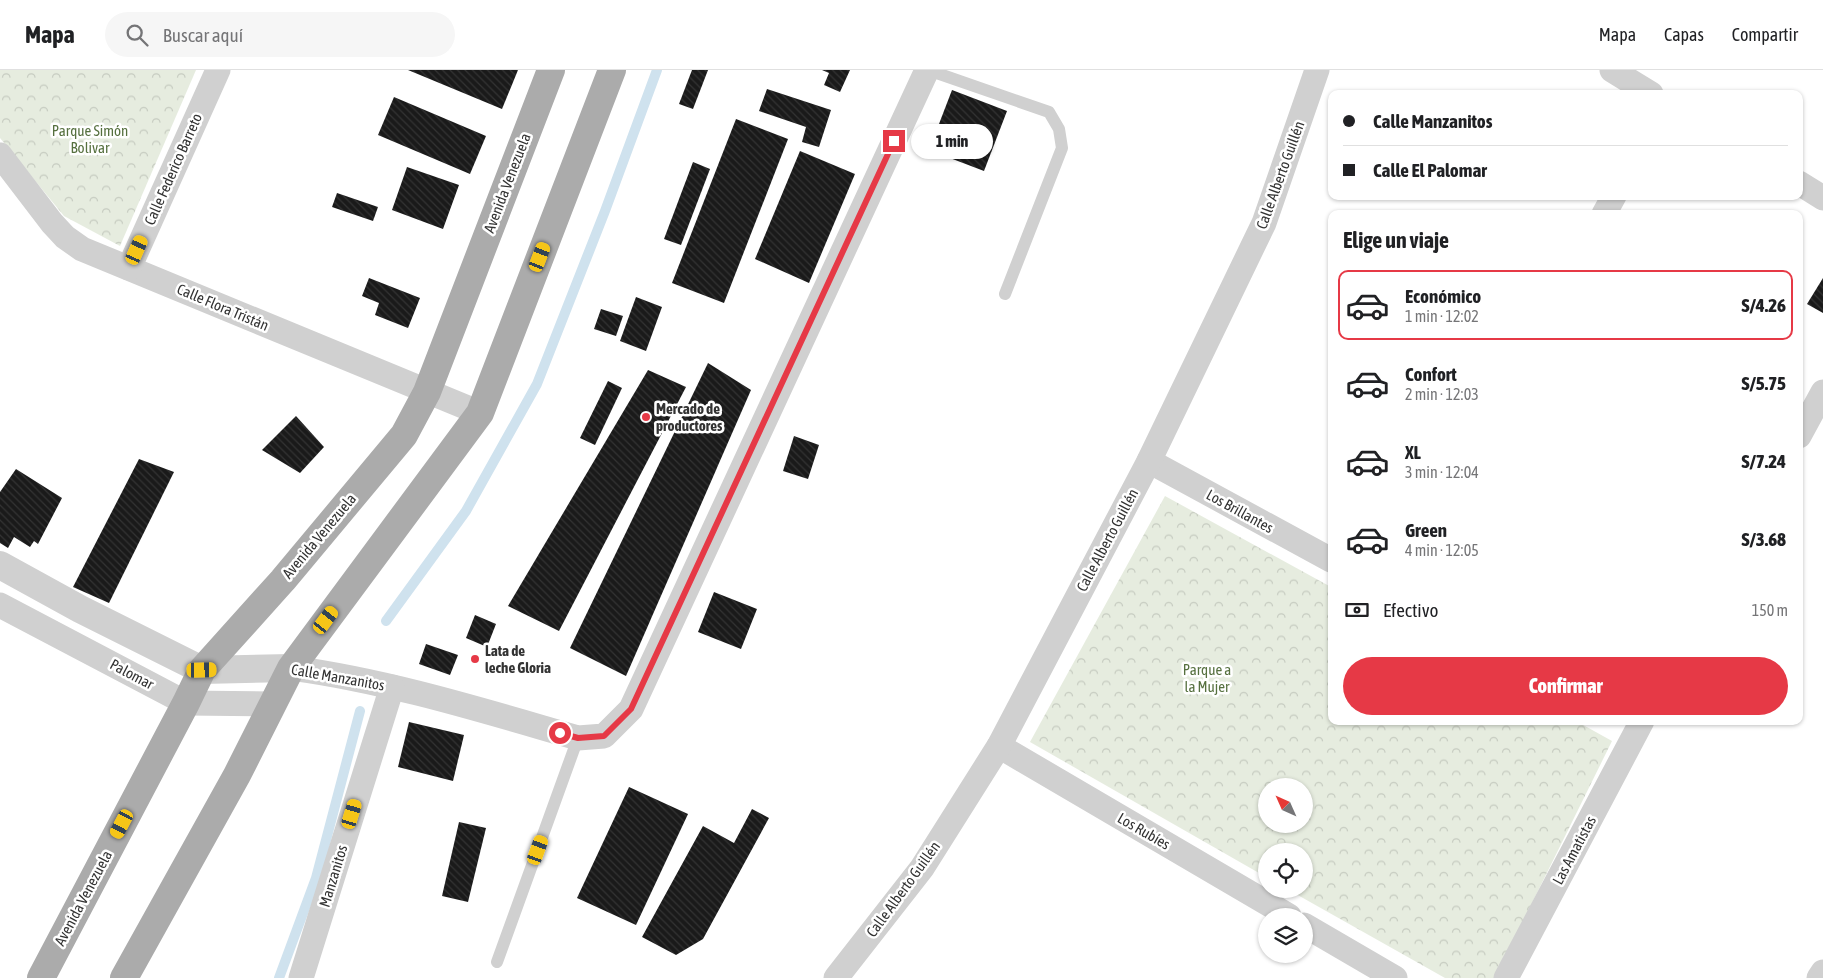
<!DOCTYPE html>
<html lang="es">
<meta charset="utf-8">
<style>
:root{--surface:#fff;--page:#f6f6f6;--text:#202124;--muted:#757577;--line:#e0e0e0;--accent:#e63946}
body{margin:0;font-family:"Asap Condensed",sans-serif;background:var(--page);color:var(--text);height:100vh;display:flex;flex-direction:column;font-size:19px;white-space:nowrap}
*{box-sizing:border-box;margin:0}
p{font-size:16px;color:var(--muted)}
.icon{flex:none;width:28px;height:28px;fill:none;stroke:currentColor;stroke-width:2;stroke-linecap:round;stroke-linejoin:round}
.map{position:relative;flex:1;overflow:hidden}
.sheet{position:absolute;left:1328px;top:140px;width:475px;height:515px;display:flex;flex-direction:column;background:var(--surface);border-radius:10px;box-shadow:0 1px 4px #0004}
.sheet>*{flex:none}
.guide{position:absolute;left:1328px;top:20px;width:475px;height:110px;border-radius:10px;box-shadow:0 1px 4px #0004;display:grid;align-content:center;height:110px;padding:0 15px;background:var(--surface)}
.needle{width:32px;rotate:315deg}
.tools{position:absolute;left:1258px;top:708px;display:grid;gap:10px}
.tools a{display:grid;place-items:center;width:55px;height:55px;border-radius:50%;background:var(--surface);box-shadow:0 1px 4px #0004;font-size:25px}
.end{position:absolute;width:22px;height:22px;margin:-11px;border:6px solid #e63946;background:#fff;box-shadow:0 0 0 2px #fff}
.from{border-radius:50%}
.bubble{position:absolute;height:35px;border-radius:18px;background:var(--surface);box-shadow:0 1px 4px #0004;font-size:16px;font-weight:800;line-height:35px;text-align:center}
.car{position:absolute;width:15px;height:30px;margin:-15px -8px;border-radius:6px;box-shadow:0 0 4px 1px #0007;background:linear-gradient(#f5c518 24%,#345 0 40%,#f5c518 0 76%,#345 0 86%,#f5c518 0)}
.guide b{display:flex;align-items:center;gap:18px;height:48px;font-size:19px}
.guide b+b{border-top:1px solid var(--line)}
.guide i{width:12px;height:12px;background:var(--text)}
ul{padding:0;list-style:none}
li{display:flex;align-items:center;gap:15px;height:70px;margin:0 10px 8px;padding:0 5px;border:2px solid transparent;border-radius:10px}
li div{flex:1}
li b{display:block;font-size:19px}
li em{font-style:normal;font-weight:800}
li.selected{border-color:var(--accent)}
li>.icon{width:45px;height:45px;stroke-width:1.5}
h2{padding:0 15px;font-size:22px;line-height:60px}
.pay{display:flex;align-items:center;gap:12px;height:55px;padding:0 15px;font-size:19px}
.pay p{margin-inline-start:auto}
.primary-button{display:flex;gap:10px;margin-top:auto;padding:10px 15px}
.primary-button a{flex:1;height:58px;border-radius:30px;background:var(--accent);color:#fff;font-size:20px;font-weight:800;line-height:58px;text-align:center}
header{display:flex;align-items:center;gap:30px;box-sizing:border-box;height:70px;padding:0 25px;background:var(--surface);border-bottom:1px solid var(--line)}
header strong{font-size:24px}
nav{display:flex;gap:28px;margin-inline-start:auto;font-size:18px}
.search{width:350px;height:45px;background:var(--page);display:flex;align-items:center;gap:12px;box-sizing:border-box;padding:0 18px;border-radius:28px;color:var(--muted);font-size:19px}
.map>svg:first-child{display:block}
</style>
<header>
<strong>Mapa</strong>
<div class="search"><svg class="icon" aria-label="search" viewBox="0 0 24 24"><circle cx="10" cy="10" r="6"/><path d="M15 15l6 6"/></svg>Buscar aquí</div>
<nav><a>Mapa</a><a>Capas</a><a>Compartir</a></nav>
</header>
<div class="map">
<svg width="1823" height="908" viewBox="0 0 1823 908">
<defs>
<pattern id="forest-crowns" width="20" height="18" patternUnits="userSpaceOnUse" patternTransform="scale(1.25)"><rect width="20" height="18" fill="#e6ecdf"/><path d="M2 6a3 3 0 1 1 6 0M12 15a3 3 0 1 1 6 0" fill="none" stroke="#c6cbc0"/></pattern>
<pattern id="building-back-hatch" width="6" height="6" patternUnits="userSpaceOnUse" patternTransform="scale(1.25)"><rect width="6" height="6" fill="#1a1a1a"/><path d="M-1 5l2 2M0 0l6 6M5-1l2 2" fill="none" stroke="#333"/></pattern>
</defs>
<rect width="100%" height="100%" fill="#fff"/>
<g fill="url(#forest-crowns)" fill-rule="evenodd">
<path d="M 0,0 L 196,0 L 120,176 L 64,146 L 0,68 Z"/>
<path d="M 1165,426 L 1331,517 L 1331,651 L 1576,651 L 1612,671 L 1495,908 L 1445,908 L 1287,819 L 1304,819 L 1304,781 L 1266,781 L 1266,807 L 1030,672 ZM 1266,716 L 1304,716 L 1304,754 L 1266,754 Z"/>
</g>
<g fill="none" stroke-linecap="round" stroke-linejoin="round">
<g stroke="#cfe2ee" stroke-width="10">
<path d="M 386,551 L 466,441 L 537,314 L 605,141 L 657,0"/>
<path d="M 279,908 L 316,808 L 360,641"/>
</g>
</g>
<g fill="url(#building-back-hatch)">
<path d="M 408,0 L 518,0 L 502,39 Z"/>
<path d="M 692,0 L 708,0 L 693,39 L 679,34 Z"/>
<path d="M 822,0 L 850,0 L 840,22 L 824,15 L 829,3 Z"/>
<path d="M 767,19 L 831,40 L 819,77 L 802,72 L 806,57 L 759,41 Z"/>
<path d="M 952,20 L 1007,41 L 984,101 L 929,80 Z"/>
<path d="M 394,27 L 486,66 L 470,104 L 378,65 Z"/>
<path d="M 736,49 L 788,69 L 724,233 L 672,213 Z"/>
<path d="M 800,81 L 855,104 L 809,213 L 755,189 Z"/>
<path d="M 693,92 L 710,99 L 681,175 L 664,169 Z"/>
<path d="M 407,97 L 459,115 L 443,159 L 392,140 Z"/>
<path d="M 337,123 L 378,137 L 373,151 L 332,137 Z"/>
<path d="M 369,208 L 420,228 L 408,258 L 375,245 L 379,233 L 362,226 Z"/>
<path d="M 1823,208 L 1823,243 L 1807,234 Z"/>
<path d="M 636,227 L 662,237 L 646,281 L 620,271 Z"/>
<path d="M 601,239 L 623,246 L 616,266 L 594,259 Z"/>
<path d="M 708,293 L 751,320 L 626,606 L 570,578 Z"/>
<path d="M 648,300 L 686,317 L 559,561 L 508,536 Z"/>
<path d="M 608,311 L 622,318 L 595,375 L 580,368 Z"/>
<path d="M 296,346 L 324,377 L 300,403 L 262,380 Z"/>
<path d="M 794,366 L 819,375 L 808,409 L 783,401 Z"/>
<path d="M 139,389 L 174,402 L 109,533 L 73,517 Z"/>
<path d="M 16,399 L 62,428 L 38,474 L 34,471 L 30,477 L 14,467 L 8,478 L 0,473 L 0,422 Z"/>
<path d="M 714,522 L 757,539 L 741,579 L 698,562 Z"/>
<path d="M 475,545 L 496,554 L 487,577 L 466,568 Z"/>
<path d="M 426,574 L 458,585 L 450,605 L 419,594 Z"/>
<path d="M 409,652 L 464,665 L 453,711 L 398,697 Z"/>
<path d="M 629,717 L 688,744 L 636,855 L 577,828 Z"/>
<path d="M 752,739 L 769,748 L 703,869 L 676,885 L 642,867 L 703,756 L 734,773 Z"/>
<path d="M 459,752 L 486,758 L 468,832 L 442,826 Z"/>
</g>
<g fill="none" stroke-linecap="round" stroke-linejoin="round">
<g stroke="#d0d0d0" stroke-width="12">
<path d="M 928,0 L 1049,42 L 1059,59 L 1062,78 L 1005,224"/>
<path d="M 497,892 L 578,668"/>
</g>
<g stroke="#d0d0d0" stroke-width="25">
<path d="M 1612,0 L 1651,24"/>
<path d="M 0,85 L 52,153 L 65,167 L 82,179 L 480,343"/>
<path d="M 1799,113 L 1823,128"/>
<path d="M 1604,144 L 1614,126"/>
<path d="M 129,198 L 218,0"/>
<path d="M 1799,366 L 1823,322"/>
<path d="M 1149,391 L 1331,490"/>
<path d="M 0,535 L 186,633 L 273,634"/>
<path d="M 291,598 C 388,611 484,641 578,668 L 604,666 L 631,639 L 927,0"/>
<path d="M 999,676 L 1289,846"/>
<path d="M 1304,855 L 1395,908"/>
<path d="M 301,908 L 392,617"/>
<path d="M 836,908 L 922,798 L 999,676 L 1149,391 L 1264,153 L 1317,0"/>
<path d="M 1506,908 L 1642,651"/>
<path d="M 1819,908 L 1823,902"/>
</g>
<path stroke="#d0d0d0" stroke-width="28" d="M 0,495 L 80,539 L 202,600 L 291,598"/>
<g stroke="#ababab" stroke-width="28">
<path d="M 41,908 L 186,633 L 202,600 L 283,510 L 404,365 L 427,322 L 551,0"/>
<path d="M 124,908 L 237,705 L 291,598 L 480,343 L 612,0"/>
</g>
</g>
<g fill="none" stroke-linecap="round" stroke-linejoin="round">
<path stroke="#e63946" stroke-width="6" d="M 560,663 L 578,668 L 604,666 L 631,639 L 894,71"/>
</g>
<g fill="#e63946" stroke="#fff" stroke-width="2">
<circle cx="646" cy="347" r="5"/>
<circle cx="475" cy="589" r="5"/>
</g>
<g text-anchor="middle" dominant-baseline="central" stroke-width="5" stroke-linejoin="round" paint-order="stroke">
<g font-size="15" fill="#56703f" stroke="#fff">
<text x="90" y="60">Parque Simón<tspan x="90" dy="17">Bolivar</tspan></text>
<text x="1207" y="599">Parque a<tspan x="1207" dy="17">la Mujer</tspan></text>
</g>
<g font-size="15" fill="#333" stroke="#fff">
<text transform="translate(173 99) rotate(-66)">Calle Federico Barreto</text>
<text transform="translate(1280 105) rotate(-70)">Calle Alberto Guillén</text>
<text transform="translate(507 113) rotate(-69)">Avenida Venezuela</text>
<text transform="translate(223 237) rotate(23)">Calle Flora Tristán</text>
<text transform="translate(1240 441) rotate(29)">Los Brillantes</text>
<text transform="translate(319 466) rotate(-50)">Avenida Venezuela</text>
<text transform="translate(1107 470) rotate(-62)">Calle Alberto Guillén</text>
<text transform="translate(132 604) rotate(28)">Palomar</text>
<text transform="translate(338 607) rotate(10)">Calle Manzanitos</text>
<text transform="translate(1144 761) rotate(30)">Los Rubíes</text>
<text transform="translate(1574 780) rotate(-62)">Las Amatistas</text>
<text transform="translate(333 806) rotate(-73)">Manzanitos</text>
<text transform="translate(903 819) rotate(-54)">Calle Alberto Guillén</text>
<text transform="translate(83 828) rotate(-62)">Avenida Venezuela</text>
</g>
<g font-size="15" font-weight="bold" fill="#333" stroke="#fff" text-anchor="start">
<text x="656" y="338">Mercado de<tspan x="656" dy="17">productores</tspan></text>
<text x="485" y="580">Lata de<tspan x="485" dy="17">leche Gloria</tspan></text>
</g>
</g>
</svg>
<div class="tools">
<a><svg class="needle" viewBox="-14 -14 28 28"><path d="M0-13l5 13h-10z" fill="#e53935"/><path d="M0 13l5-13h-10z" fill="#757577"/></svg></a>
<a><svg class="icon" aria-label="locate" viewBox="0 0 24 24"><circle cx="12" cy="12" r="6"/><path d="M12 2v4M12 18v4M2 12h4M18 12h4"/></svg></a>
<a><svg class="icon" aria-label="layers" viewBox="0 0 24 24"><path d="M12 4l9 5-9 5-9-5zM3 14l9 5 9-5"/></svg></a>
</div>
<i class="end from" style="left:560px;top:663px"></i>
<i class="end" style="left:894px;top:71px"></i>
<div class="bubble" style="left:911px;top:54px;width:82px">1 min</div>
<i class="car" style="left:137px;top:180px;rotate:24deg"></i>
<i class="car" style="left:540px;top:187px;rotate:21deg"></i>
<i class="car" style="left:326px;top:550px;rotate:37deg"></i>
<i class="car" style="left:202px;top:600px;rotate:89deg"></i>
<i class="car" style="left:352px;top:744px;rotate:17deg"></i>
<i class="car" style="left:122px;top:754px;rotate:208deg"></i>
<i class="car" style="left:538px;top:780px;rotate:20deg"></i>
<div class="guide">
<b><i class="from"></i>Calle Manzanitos</b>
<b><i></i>Calle El Palomar</b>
</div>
<section class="sheet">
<h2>Elige un viaje</h2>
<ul>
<li class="selected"><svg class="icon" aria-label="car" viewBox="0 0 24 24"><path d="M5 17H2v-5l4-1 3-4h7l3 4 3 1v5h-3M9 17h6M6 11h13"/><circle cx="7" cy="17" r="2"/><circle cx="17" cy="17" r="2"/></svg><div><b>Económico</b><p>1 min · 12:02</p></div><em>S/4.26</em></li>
<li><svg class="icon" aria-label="car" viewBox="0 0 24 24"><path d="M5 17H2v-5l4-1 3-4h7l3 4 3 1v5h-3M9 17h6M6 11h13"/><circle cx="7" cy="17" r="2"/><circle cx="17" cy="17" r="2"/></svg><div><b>Confort</b><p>2 min · 12:03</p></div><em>S/5.75</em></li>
<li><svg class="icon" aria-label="car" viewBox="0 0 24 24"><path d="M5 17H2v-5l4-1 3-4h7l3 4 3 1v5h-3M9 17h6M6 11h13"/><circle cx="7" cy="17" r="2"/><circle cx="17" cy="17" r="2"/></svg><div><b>XL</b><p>3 min · 12:04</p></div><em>S/7.24</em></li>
<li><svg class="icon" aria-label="car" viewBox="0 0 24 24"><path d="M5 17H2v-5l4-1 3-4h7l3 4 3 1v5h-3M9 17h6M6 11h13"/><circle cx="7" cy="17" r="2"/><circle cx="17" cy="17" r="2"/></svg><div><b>Green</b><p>4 min · 12:05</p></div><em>S/3.68</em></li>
</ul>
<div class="pay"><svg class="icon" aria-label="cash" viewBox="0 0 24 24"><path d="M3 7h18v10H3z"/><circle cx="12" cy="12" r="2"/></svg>Efectivo<p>150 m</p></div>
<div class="primary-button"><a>Confirmar</a></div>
</section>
</div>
